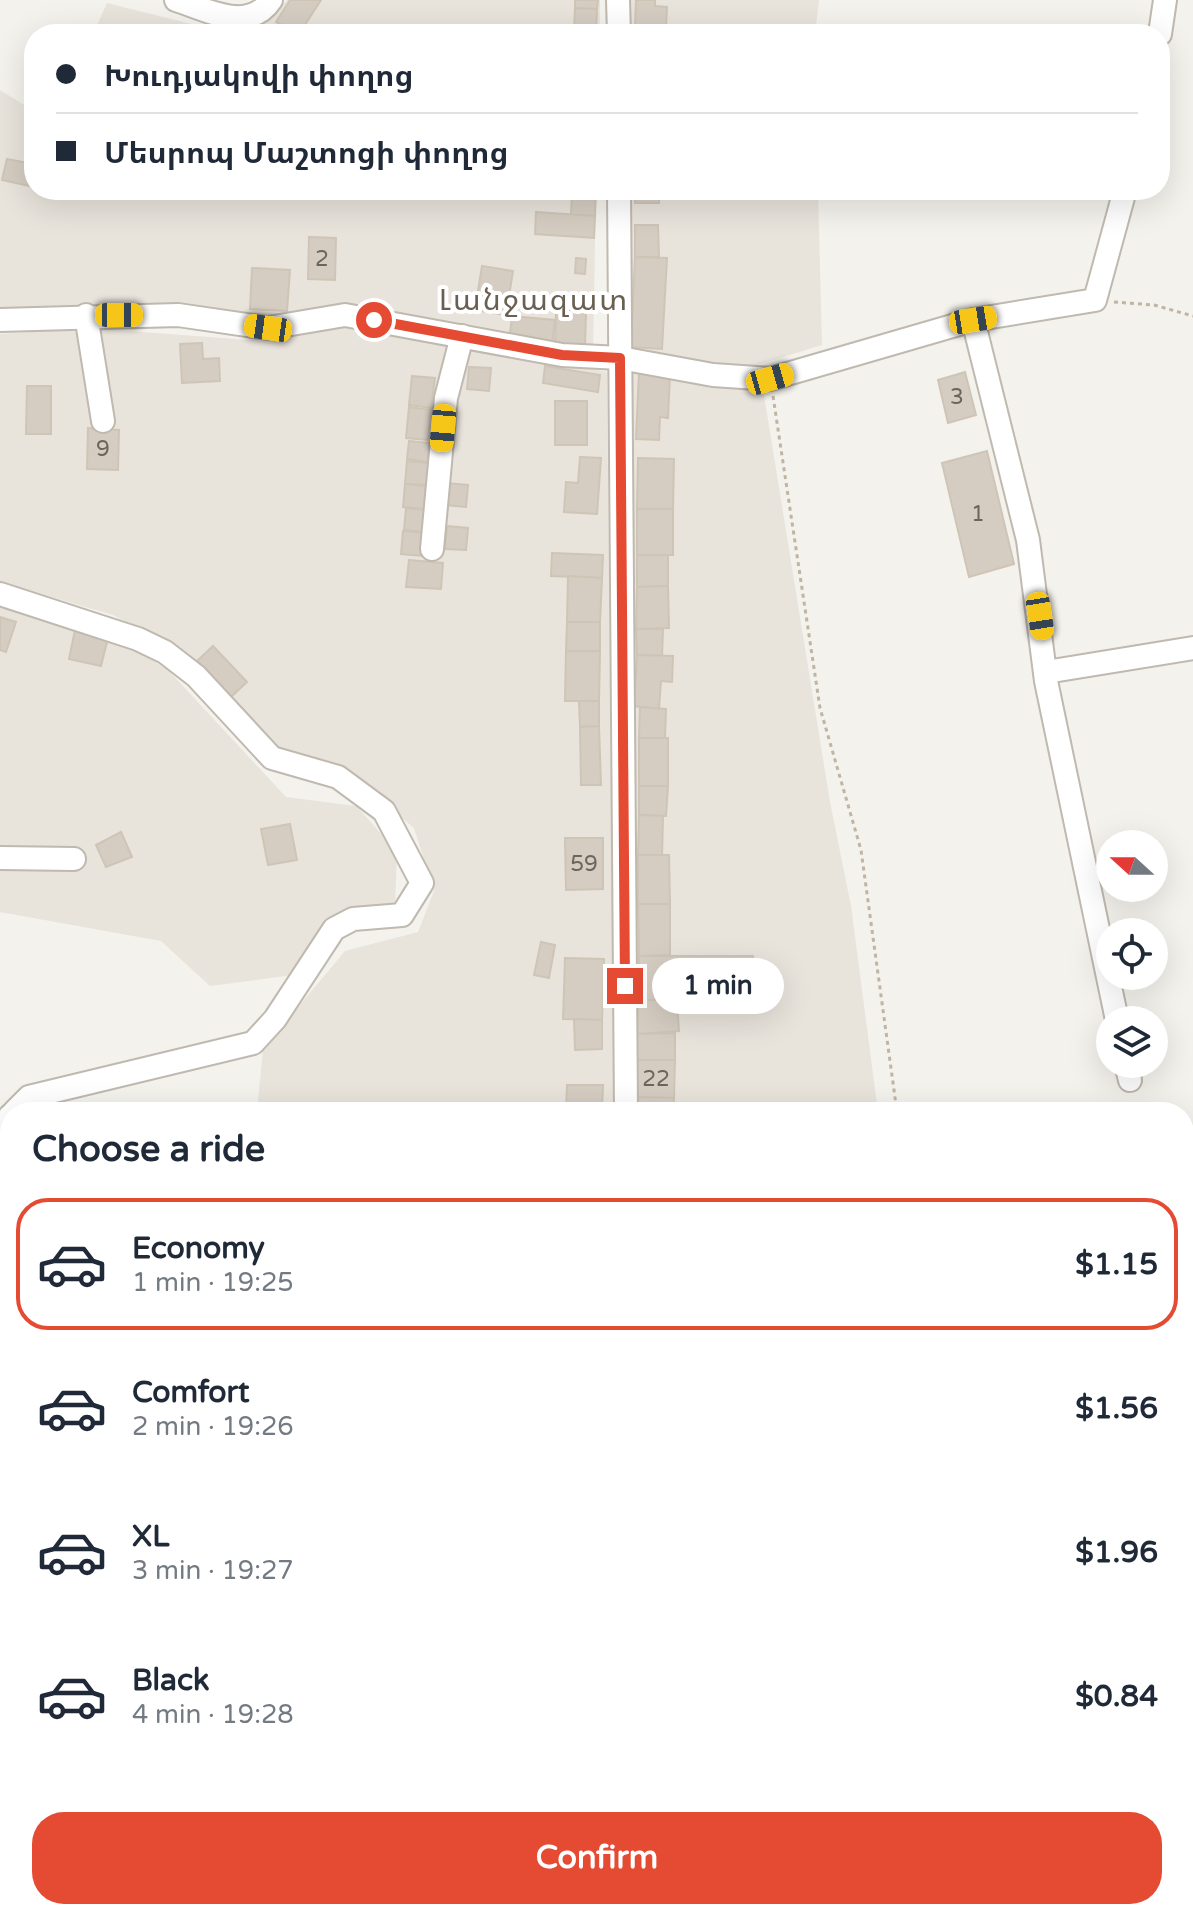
<!DOCTYPE html>
<meta charset="utf-8">
<style>
:root{--surface:#fff;--page:#f2f2f3;--text:#1f2937;--muted:#747a83;--line:#e0e1e3;--accent:#e54a32}
body{margin:0;font-family:"Varela Round","Noto Sans Armenian",sans-serif;background:var(--page);color:var(--text);height:100vh;display:flex;flex-direction:column;font-size:30px;white-space:nowrap}
*{box-sizing:border-box;margin:0}
p{font-size:26px;color:var(--muted)}
.icon{flex:none;width:44px;height:44px;fill:none;stroke:currentColor;stroke-width:2;stroke-linecap:round;stroke-linejoin:round}
.map{position:relative;flex:1;overflow:hidden}
.drawer{position:absolute;left:0px;top:1102px;width:1194px;height:818px;display:flex;flex-direction:column;background:var(--surface);border-radius:32px 32px 0 0;box-shadow:0 8px 32px #0002}
.drawer>*{flex:none}
.top-card{position:absolute;left:24px;top:24px;width:1146px;height:176px;border-radius:32px;box-shadow:0 8px 32px #0002;display:grid;align-content:center;height:176px;padding:0 32px;background:var(--surface)}
.needle{width:52px;rotate:291deg}
.controls{position:absolute;left:1096px;top:830px;display:grid;gap:16px}
.controls a{display:grid;place-items:center;width:72px;height:72px;border-radius:50%;background:var(--surface);box-shadow:0 8px 32px #0002;font-size:40px}
.end{position:absolute;width:36px;height:36px;margin:-18px;border:10px solid #e54a32;background:#fff;box-shadow:0 0 0 4px #fff}
.from{border-radius:50%}
.bubble{position:absolute;height:56px;border-radius:28px;background:var(--surface);box-shadow:0 8px 32px #0002;font-size:26px;font-weight:700;line-height:56px;text-align:center}
.car{position:absolute;width:24px;height:48px;margin:-24px -12px;border-radius:10px;box-shadow:0 0 6px 2px #0007;background:linear-gradient(#f5c518 24%,#345 0 40%,#f5c518 0 76%,#345 0 86%,#f5c518 0)}
.top-card b{display:flex;align-items:center;gap:28px;height:76px;font-size:30px}
.top-card b+b{border-top:2px solid var(--line)}
.top-card i{width:20px;height:20px;background:var(--text)}
ul{padding:0;list-style:none}
li{display:flex;align-items:center;gap:24px;height:132px;margin:0 16px 12px;padding:0 16px;border:4px solid transparent;border-radius:32px}
li div{flex:1}
li b{display:block;font-size:30px}
li em{font-style:normal;font-weight:700}
li.selected{border-color:var(--accent)}
li>.icon{width:72px;height:72px;stroke-width:1.5}
h2{padding:0 32px;font-size:36px;line-height:96px}
.action{display:flex;gap:16px;margin-top:auto;padding:16px 32px}
.action a{flex:1;height:92px;border-radius:32px;background:var(--accent);color:#fff;font-size:32px;font-weight:700;line-height:92px;text-align:center}
.map>svg:first-child{display:block}
</style>
<div class="map">
<svg width="1193" height="1919" viewBox="0 0 1193 1919">
<defs>
<pattern id="cemetery-stones" width="16" height="16" patternUnits="userSpaceOnUse" patternTransform="scale(2)"><rect width="16" height="16" fill="#d1e4b9"/><path d="M2 7V4a2 2 0 0 1 4 0v3zM10 15v-3a2 2 0 0 1 4 0v3z" fill="#b5c5a0"/></pattern>
</defs>
<rect width="100%" height="100%" fill="#f4f2ec"/>
<g fill="#e8e3db">
<path d="M 287,0 L 600,0 L 600,34 L 254,34 Z"/>
<path d="M 626,0 L 819,0 L 815,34 L 626,34 Z"/>
<path d="M 107,3 L 231,34 L 93,34 Z"/>
<path d="M 0,90 L 34,111 L 34,190 L 596,190 L 593,352 L 341,305 L 263,322 L 155,304 L 0,311 Z"/>
<path d="M 626,190 L 818,190 L 822,345 L 744,369 L 627,351 Z"/>
<path d="M 347,325 L 607,372 L 614,1112 L 257,1112 L 263,1049 L 345,951 L 418,932 L 434,891 L 414,828 L 337,763 L 274,748 L 186,655 L 113,615 L 0,582 L 0,334 L 90,328 L 248,340 Z"/>
<path d="M 631,368 L 763,389 L 830,802 L 851,906 L 878,1112 L 637,1112 Z"/>
<path d="M 0,606 L 123,641 L 169,671 L 286,797 L 356,806 L 397,851 L 395,907 L 329,919 L 293,975 L 210,986 L 161,941 L 0,912 Z"/>
<path d="M 398,1910 L 633,1910 L 636,1919 L 434,1919 L 398,1914 Z"/>
<path d="M 661,1910 L 885,1910 L 886,1919 L 666,1919 Z"/>
</g>
<path fill="url(#cemetery-stones)" d="M 98,1910 L 184,1910 L 165,1919 L 93,1919 Z"/>
<g fill="#d5cdc2" stroke="#cfc5b6" stroke-width="2">
<path d="M 290,0 L 321,0 L 299,34 L 276,22 Z"/>
<path d="M 575,0 L 598,0 L 597,9 L 575,8 Z"/>
<path d="M 636,0 L 655,0 L 655,6 L 667,7 L 666,27 L 635,26 Z"/>
<path d="M 575,8 L 597,9 L 596,34 L 574,34 Z"/>
<path d="M 7,159 L 34,164 L 34,187 L 2,180 Z"/>
<path d="M 572,190 L 596,190 L 595,216 L 571,215 Z"/>
<rect x="635" y="190" width="24" height="13"/>
<path d="M 536,212 L 595,216 L 594,238 L 535,234 Z"/>
<path d="M 635,225 L 658,225 L 659,257 L 635,257 Z"/>
<path d="M 309,237 L 336,238 L 335,280 L 308,279 Z"/>
<path d="M 635,257 L 667,258 L 662,349 L 631,347 Z"/>
<path d="M 576,258 L 586,259 L 585,274 L 575,273 Z"/>
<path d="M 482,266 L 513,271 L 506,315 L 475,310 Z"/>
<path d="M 252,268 L 290,270 L 287,311 L 250,309 Z"/>
<path d="M 556,310 L 586,312 L 585,346 L 555,345 Z"/>
<path d="M 512,316 L 555,320 L 552,346 L 509,342 Z"/>
<path d="M 202,343 L 203,359 L 219,358 L 220,381 L 182,383 L 180,344 Z"/>
<path d="M 545,366 L 600,375 L 598,392 L 543,383 Z"/>
<path d="M 469,367 L 491,368 L 489,391 L 467,389 Z"/>
<path d="M 965,372 L 976,415 L 948,423 L 938,380 Z"/>
<path d="M 639,373 L 670,374 L 668,418 L 660,417 L 659,440 L 636,439 Z"/>
<path d="M 412,376 L 435,378 L 431,408 L 409,405 Z"/>
<path d="M 27,386 L 51,386 L 51,434 L 26,434 Z"/>
<rect x="555" y="401" width="32" height="44"/>
<path d="M 409,407 L 431,410 L 428,440 L 406,438 Z"/>
<path d="M 88,428 L 119,430 L 118,470 L 87,469 Z"/>
<path d="M 409,441 L 429,443 L 428,462 L 407,459 Z"/>
<path d="M 987,451 L 1014,564 L 969,577 L 942,463 Z"/>
<path d="M 580,457 L 601,458 L 597,514 L 564,512 L 566,482 L 578,483 Z"/>
<path d="M 638,458 L 674,459 L 673,509 L 637,509 Z"/>
<path d="M 407,461 L 429,463 L 427,485 L 405,484 Z"/>
<path d="M 446,483 L 468,485 L 466,507 L 444,505 Z"/>
<path d="M 405,484 L 427,486 L 425,509 L 403,507 Z"/>
<path d="M 406,508 L 428,510 L 426,532 L 404,530 Z"/>
<rect x="637" y="509" width="36" height="46"/>
<path d="M 447,526 L 468,528 L 466,550 L 445,549 Z"/>
<path d="M 403,531 L 425,533 L 423,556 L 401,554 Z"/>
<path d="M 552,553 L 603,555 L 602,578 L 551,576 Z"/>
<path d="M 637,555 L 668,555 L 668,586 L 637,587 Z"/>
<path d="M 409,560 L 443,563 L 441,589 L 406,587 Z"/>
<path d="M 568,576 L 602,578 L 600,622 L 567,622 Z"/>
<path d="M 668,586 L 669,628 L 636,629 L 637,587 Z"/>
<path d="M 0,617 L 16,622 L 6,652 L 0,650 Z"/>
<path d="M 567,622 L 600,622 L 600,651 L 566,651 Z"/>
<path d="M 636,629 L 663,629 L 662,656 L 637,655 Z"/>
<path d="M 75,630 L 108,638 L 101,666 L 69,659 Z"/>
<path d="M 213,646 L 247,682 L 230,698 L 197,661 Z"/>
<path d="M 566,651 L 600,651 L 599,701 L 565,701 Z"/>
<path d="M 637,655 L 673,656 L 672,682 L 661,681 L 659,709 L 634,706 Z"/>
<path d="M 579,701 L 599,701 L 599,726 L 580,727 Z"/>
<path d="M 640,707 L 666,709 L 665,738 L 639,738 Z"/>
<path d="M 599,726 L 601,785 L 581,785 L 580,727 Z"/>
<rect x="639" y="738" width="29" height="48"/>
<path d="M 639,786 L 668,786 L 666,816 L 639,815 Z"/>
<path d="M 639,815 L 663,816 L 662,856 L 638,855 Z"/>
<path d="M 290,824 L 297,860 L 268,865 L 261,829 Z"/>
<path d="M 121,832 L 132,857 L 106,867 L 96,845 Z"/>
<path d="M 565,838 L 603,838 L 603,889 L 566,890 Z"/>
<path d="M 638,855 L 669,855 L 670,904 L 638,904 Z"/>
<path d="M 638,904 L 670,904 L 670,955 L 639,956 Z"/>
<path d="M 541,942 L 555,945 L 549,978 L 534,975 Z"/>
<path d="M 639,956 L 753,956 L 753,969 L 678,969 L 677,1000 L 639,1000 Z"/>
<path d="M 565,958 L 604,959 L 602,1020 L 563,1019 Z"/>
<path d="M 639,1000 L 677,1000 L 679,1031 L 637,1034 Z"/>
<path d="M 574,1019 L 602,1020 L 602,1049 L 575,1050 Z"/>
<path d="M 675,1033 L 675,1060 L 637,1060 L 637,1034 Z"/>
<path d="M 637,1060 L 675,1060 L 674,1098 L 638,1097 Z"/>
<path d="M 567,1085 L 603,1085 L 602,1112 L 566,1112 Z"/>
<path d="M 638,1097 L 674,1098 L 673,1112 L 638,1112 Z"/>
</g>
<g fill="none" stroke-linecap="round" stroke-linejoin="round">
<defs>
<g id="minor">
<path d="M 176,0 C 207,10 249,33 271,0"/>
<path d="M 618,0 L 619,34"/>
<path d="M 1160,34 L 1165,0"/>
<path d="M 619,190 L 626,1112"/>
<path d="M 86,315 L 103,421"/>
<path d="M 0,320 L 178,315 L 268,328 L 345,315 L 562,355 L 620,358 L 713,375 L 770,379 L 973,320 L 1095,300 L 1125,190"/>
<path d="M 973,320 L 1028,540 L 1046,681 L 1117,1020"/>
<path d="M 432,549 L 446,398 L 462,336"/>
<path d="M 0,594 L 138,639 L 165,652 L 196,676 L 272,758 L 338,777 L 384,811 L 422,883 L 402,915 L 353,919 L 334,929 L 275,1019 L 253,1043 L 29,1097 L 14,1112"/>
<path d="M 1046,672 L 1193,648"/>
<path d="M 0,858 L 74,859"/>
<path d="M 1126,1064 L 1130,1080"/>
<path d="M 10,1116 L 3,1144 L 10,1158"/>
<path d="M 335,1910 L 346,1919"/>
<path d="M 648,1910 L 652,1919"/>
<path d="M 698,1910 L 698,1919"/>
<path d="M 201,1919 L 229,1910"/>
</g>
</defs>
<use href="#minor" stroke="#bfb9af" stroke-width="26"/>
<g stroke="#c0b5a2" stroke-width="3" stroke-dasharray="4 4" stroke-linecap="butt">
<path d="M 1114,302 L 1154,305 L 1193,316"/>
<path d="M 773,396 L 820,708 L 861,850 L 897,1112"/>
<path d="M 0,1655 L 10,1657"/>
<path d="M 908,1919 L 908,1910"/>
</g>
<use href="#minor" stroke="#fff" stroke-width="22"/>
</g>
<g fill="none" stroke-linecap="round" stroke-linejoin="round">
<path stroke="#e54a32" stroke-width="10" d="M 374,320 L 562,355 L 620,358 L 625,986"/>
</g>
<g text-anchor="middle" dominant-baseline="central" stroke-width="8" stroke-linejoin="round" paint-order="stroke">
<g font-size="22" fill="#6b655c">
<text x="322" y="259">2</text>
<text x="957" y="397">3</text>
<text x="103" y="449">9</text>
<text x="978" y="514">1</text>
<text x="584" y="864">59</text>
<text x="656" y="1079">22</text>
</g>
<g font-size="30" letter-spacing="2" fill="#6a6052" stroke="#fff">
<text x="534" y="300">Լանջազատ</text>
</g>
</g>
</svg>
<div class="controls">
<a><svg class="needle" viewBox="-14 -14 28 28"><path d="M0-13l5 13h-10z" fill="#e53935"/><path d="M0 13l5-13h-10z" fill="#747a83"/></svg></a>
<a><svg class="icon" aria-label="locate" viewBox="0 0 24 24"><circle cx="12" cy="12" r="6"/><path d="M12 2v4M12 18v4M2 12h4M18 12h4"/></svg></a>
<a><svg class="icon" aria-label="layers" viewBox="0 0 24 24"><path d="M12 4l9 5-9 5-9-5zM3 14l9 5 9-5"/></svg></a>
</div>
<i class="end from" style="left:374px;top:320px"></i>
<i class="end" style="left:625px;top:986px"></i>
<div class="bubble" style="left:652px;top:958px;width:132px">1 min</div>
<i class="car" style="left:119px;top:315px;rotate:90deg"></i>
<i class="car" style="left:973px;top:320px;rotate:81deg"></i>
<i class="car" style="left:268px;top:328px;rotate:278deg"></i>
<i class="car" style="left:770px;top:379px;rotate:74deg"></i>
<i class="car" style="left:443px;top:428px;rotate:185deg"></i>
<i class="car" style="left:1040px;top:616px;rotate:171deg"></i>
<div class="top-card">
<b><i class="from"></i>Խուդյակովի փողոց</b>
<b><i></i>Մեսրոպ Մաշտոցի փողոց</b>
</div>
<section class="drawer">
<h2>Choose a ride</h2>
<ul>
<li class="selected"><svg class="icon" aria-label="car" viewBox="0 0 24 24"><path d="M5 17H2v-5l4-1 3-4h7l3 4 3 1v5h-3M9 17h6M6 11h13"/><circle cx="7" cy="17" r="2"/><circle cx="17" cy="17" r="2"/></svg><div><b>Economy</b><p>1 min · 19:25</p></div><em>$1.15</em></li>
<li><svg class="icon" aria-label="car" viewBox="0 0 24 24"><path d="M5 17H2v-5l4-1 3-4h7l3 4 3 1v5h-3M9 17h6M6 11h13"/><circle cx="7" cy="17" r="2"/><circle cx="17" cy="17" r="2"/></svg><div><b>Comfort</b><p>2 min · 19:26</p></div><em>$1.56</em></li>
<li><svg class="icon" aria-label="car" viewBox="0 0 24 24"><path d="M5 17H2v-5l4-1 3-4h7l3 4 3 1v5h-3M9 17h6M6 11h13"/><circle cx="7" cy="17" r="2"/><circle cx="17" cy="17" r="2"/></svg><div><b>XL</b><p>3 min · 19:27</p></div><em>$1.96</em></li>
<li><svg class="icon" aria-label="car" viewBox="0 0 24 24"><path d="M5 17H2v-5l4-1 3-4h7l3 4 3 1v5h-3M9 17h6M6 11h13"/><circle cx="7" cy="17" r="2"/><circle cx="17" cy="17" r="2"/></svg><div><b>Black</b><p>4 min · 19:28</p></div><em>$0.84</em></li>
</ul>
<div class="action"><a>Confirm</a></div>
</section>
</div>
